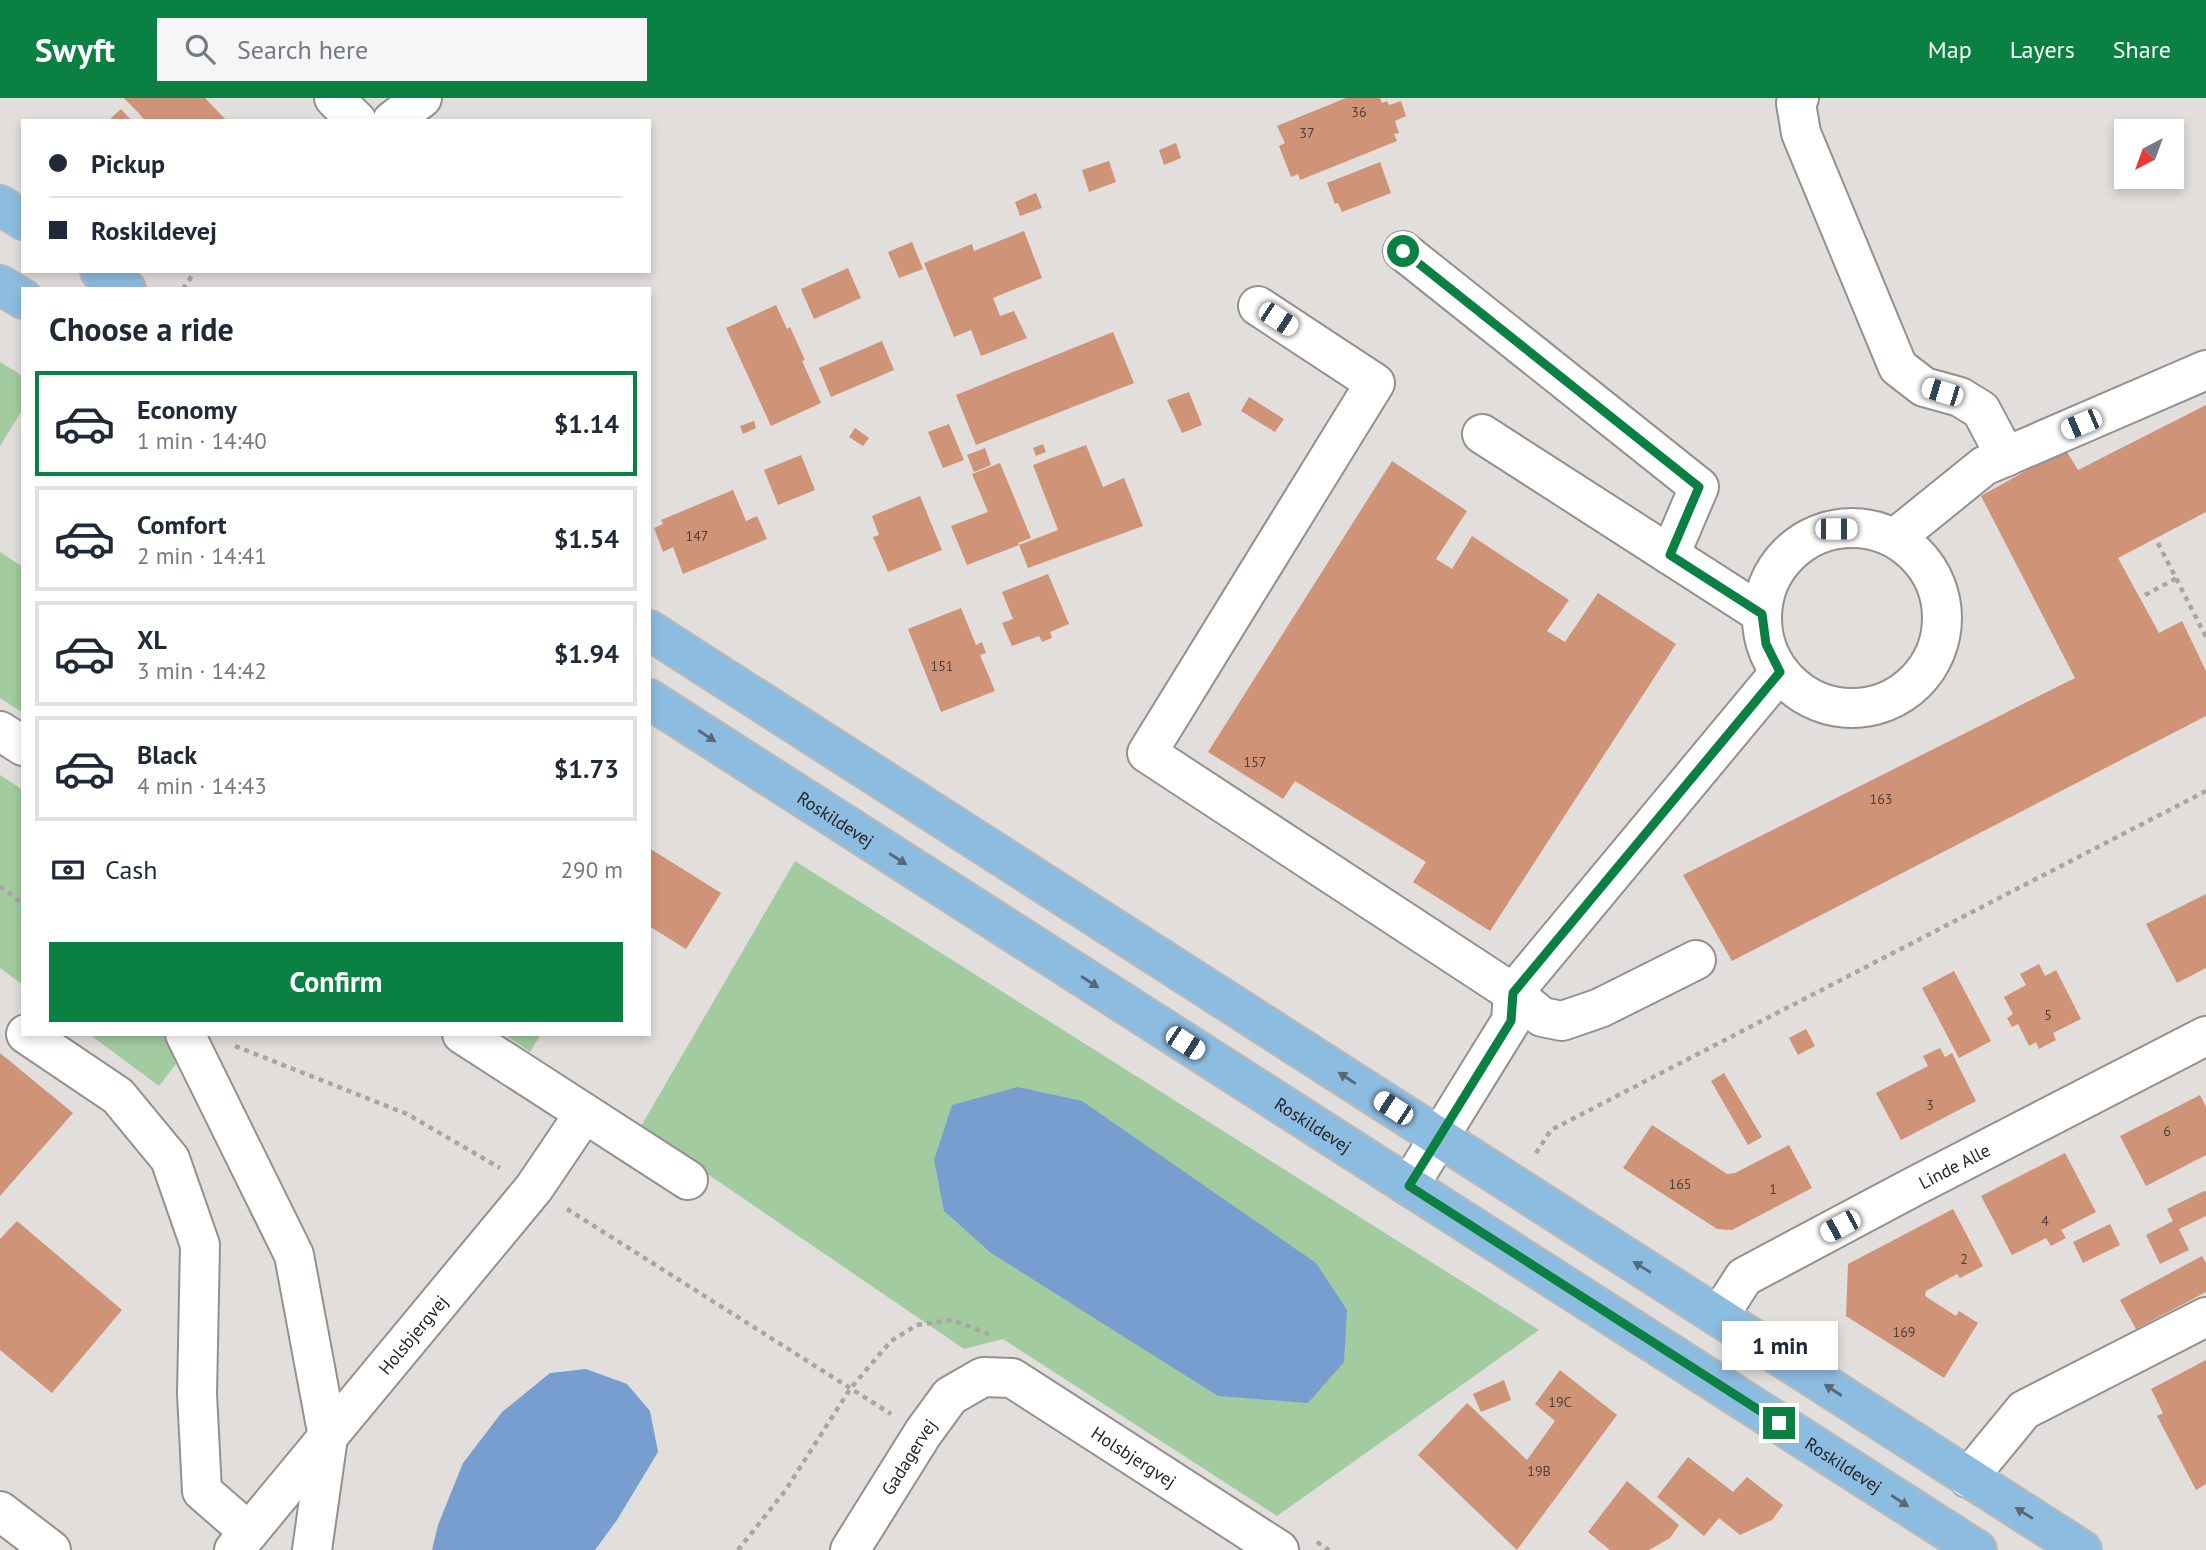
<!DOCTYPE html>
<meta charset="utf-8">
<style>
:root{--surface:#fff;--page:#f6f6f7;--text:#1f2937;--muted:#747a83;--line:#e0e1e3;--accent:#0b8043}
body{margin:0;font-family:"PT Sans",sans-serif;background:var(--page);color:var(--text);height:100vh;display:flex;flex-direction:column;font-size:26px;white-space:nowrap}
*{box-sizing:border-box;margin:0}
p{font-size:23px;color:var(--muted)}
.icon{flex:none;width:38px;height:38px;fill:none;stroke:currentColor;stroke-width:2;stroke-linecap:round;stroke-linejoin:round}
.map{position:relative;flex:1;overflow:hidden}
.details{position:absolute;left:21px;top:189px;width:630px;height:749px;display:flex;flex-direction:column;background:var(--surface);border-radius:0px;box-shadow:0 4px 10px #0003}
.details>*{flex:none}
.banner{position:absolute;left:21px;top:21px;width:630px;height:154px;border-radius:0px;box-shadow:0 4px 10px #0003;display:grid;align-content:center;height:154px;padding:0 28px;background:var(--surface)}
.needle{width:46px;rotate:221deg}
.buttons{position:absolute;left:2114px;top:21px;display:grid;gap:14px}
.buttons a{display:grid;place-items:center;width:70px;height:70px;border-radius:0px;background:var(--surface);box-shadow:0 4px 10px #0003;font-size:35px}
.end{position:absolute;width:32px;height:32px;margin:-16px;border:9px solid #0b8043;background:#fff;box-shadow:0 0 0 4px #fff}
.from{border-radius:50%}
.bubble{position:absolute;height:49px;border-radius:0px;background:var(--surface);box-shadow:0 4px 10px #0003;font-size:23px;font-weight:700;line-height:49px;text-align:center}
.car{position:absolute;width:21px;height:42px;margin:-21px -10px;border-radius:9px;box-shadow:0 0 5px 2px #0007;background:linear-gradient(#fff 24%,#345 0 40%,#fff 0 76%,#345 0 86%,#fff 0)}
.banner b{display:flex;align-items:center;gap:24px;height:66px;font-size:26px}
.banner b+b{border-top:2px solid var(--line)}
.banner i{width:18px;height:18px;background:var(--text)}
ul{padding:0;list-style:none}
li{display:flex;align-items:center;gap:21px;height:105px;margin:0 14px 10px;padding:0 14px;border:4px solid var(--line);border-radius:0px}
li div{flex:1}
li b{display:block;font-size:26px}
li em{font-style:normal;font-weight:700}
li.selected{border-color:var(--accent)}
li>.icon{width:63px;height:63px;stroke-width:1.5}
h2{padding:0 28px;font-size:32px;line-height:84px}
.pay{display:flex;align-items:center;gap:18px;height:77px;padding:0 28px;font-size:26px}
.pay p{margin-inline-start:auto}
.button{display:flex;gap:14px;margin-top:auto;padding:14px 28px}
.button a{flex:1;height:80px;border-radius:0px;background:var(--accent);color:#fff;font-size:28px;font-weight:700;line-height:80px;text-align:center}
header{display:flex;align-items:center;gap:42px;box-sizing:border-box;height:98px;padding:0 35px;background:var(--accent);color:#fff}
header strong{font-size:33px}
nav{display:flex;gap:38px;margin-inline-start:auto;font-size:24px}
.search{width:490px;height:63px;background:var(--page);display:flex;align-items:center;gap:18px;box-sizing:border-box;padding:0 24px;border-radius:0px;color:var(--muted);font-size:26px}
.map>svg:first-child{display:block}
</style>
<header>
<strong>Swyft</strong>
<div class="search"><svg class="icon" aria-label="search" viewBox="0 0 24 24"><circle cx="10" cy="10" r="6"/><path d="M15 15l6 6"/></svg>Search here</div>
<nav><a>Map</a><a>Layers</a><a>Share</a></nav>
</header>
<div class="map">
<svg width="2206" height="1452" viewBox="0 0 2206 1452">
<rect width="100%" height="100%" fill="#e2dedc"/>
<g fill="#a2cba0">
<path d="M 0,264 L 23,278 L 23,311 L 0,348 Z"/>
<path d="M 0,454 L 23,469 L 23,615 L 0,600 Z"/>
<path d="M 0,677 L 23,692 L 23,887 L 0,870 Z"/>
<path d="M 795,763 L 1539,1232 L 1277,1418 L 1003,1241 L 964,1251 L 640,1030 Z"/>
<path d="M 89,936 L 199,936 L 159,988 Z"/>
<path d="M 504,936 L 541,936 L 530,954 Z"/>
</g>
<g fill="#789ecf">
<path d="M 1018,989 L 1082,1003 L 1316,1165 L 1347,1212 L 1344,1264 L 1308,1305 L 1218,1298 L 991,1155 L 944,1113 L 934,1062 L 952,1007 Z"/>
<path d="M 586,1271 L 627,1286 L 650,1313 L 658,1354 L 617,1422 L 595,1452 L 432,1452 L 438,1427 L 463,1365 L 502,1314 L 550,1275 Z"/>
</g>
<g fill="#cf9377">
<path d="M 124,0 L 205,0 L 227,23 L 146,23 Z"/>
<path d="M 1346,0 L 1380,0 L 1382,5 L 1387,3 L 1389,7 L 1401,3 L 1406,18 L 1395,23 L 1399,35 L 1394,36 L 1397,43 L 1300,82 L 1298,76 L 1291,79 L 1279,48 L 1285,45 L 1277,28 Z"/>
<path d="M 121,11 L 132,23 L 108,23 Z"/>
<path d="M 1176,45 L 1181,60 L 1164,67 L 1159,52 Z"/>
<path d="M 1109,63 L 1116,84 L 1089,94 L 1082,72 Z"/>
<path d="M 1380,64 L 1391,95 L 1342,114 L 1338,105 L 1335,106 L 1327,85 Z"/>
<path d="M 1036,95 L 1042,110 L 1020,118 L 1015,104 Z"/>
<path d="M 1024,133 L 1042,180 L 993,200 L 1000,218 L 1014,213 L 1027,240 L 981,258 L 971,232 L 954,239 L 924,165 L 972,146 L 974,153 Z"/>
<path d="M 912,144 L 923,171 L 899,180 L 888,154 Z"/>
<path d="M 848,170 L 861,200 L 814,221 L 801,191 Z"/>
<path d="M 776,207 L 787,231 L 790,229 L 805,262 L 802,263 L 821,305 L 771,328 L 726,230 Z"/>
<path d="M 1113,234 L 1134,285 L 976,347 L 956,297 Z"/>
<path d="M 882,243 L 894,272 L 831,299 L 819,270 Z"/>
<path d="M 1189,294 L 1202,327 L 1182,335 L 1167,302 Z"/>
<path d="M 1249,299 L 1284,321 L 1275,334 L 1241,313 Z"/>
<path d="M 2206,307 L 2206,414 L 2118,460 L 2159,535 L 2182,523 L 2206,573 L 2206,618 L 1732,863 L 1683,777 L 2075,580 L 1981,398 L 2065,351 L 2078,372 Z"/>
<path d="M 754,323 L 756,330 L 743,336 L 740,328 Z"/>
<path d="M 949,326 L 964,362 L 943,370 L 928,334 Z"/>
<path d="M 855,330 L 869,340 L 863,348 L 849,339 Z"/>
<path d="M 1043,346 L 1046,354 L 1036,358 L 1033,350 Z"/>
<path d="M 1086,347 L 1103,389 L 1124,380 L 1143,428 L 1028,470 L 1019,447 L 1058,432 L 1033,367 Z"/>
<path d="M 985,350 L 991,367 L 974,374 L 967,357 Z"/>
<path d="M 801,357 L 815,392 L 778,407 L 764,372 Z"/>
<path d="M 1392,363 L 1467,413 L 1436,461 L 1452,471 L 1472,438 L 1569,502 L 1547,533 L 1565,544 L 1598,495 L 1676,546 L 1490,833 L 1413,784 L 1426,764 L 1295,683 L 1283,701 L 1208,654 Z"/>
<path d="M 1000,365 L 1031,440 L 1018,445 L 1019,447 L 967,467 L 951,428 L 988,414 L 972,376 Z"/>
<path d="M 733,392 L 746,423 L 757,418 L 767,441 L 683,476 L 673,449 L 663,454 L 654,430 L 663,426 L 661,422 Z"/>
<path d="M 920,398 L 942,452 L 888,474 L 873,439 L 879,437 L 872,418 Z"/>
<path d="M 1048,476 L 1069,526 L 1050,534 L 1052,540 L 1042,544 L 1039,538 L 1012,548 L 1002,525 L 1013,521 L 1002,494 Z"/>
<path d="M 961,510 L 976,547 L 982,544 L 986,555 L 980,557 L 995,593 L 941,614 L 908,531 Z"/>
<path d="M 649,750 L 721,795 L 686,851 L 649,828 Z"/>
<path d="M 2206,796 L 2206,870 L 2177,885 L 2146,826 Z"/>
<path d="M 2039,866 L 2045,878 L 2056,872 L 2081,921 L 2053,935 L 2056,942 L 2039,951 L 2036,944 L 2029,948 L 2018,926 L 2012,929 L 2007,920 L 2013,916 L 2004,899 L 2026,887 L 2020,876 Z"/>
<path d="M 1954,873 L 1991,943 L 1959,960 L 1922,890 Z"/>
<path d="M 1806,931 L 1815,948 L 1798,957 L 1789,940 Z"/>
<path d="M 1940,950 L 1945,959 L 1952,955 L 1976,1003 L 1901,1042 L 1876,995 L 1928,968 L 1923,958 Z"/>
<path d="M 0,955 L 73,1015 L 0,1098 Z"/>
<path d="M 1724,975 L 1762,1039 L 1748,1047 L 1711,983 Z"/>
<path d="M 2200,997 L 2206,1009 L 2206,1057 L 2146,1088 L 2120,1038 Z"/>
<path d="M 1652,1027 L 1727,1076 L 1735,1075 L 1789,1047 L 1812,1090 L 1732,1132 L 1717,1131 L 1623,1070 Z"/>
<path d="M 2065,1055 L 2096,1114 L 2061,1132 L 2066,1140 L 2051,1148 L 2046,1140 L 2012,1157 L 1981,1098 Z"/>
<path d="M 2204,1093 L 2206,1094 L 2206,1118 L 2179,1131 L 2189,1152 L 2160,1166 L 2146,1137 L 2173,1123 L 2167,1111 Z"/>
<path d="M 1953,1111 L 1983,1168 L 1960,1180 L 1957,1176 L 1926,1193 L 1925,1198 L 1956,1218 L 1959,1213 L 1978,1225 L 1944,1280 L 1846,1218 L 1848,1166 Z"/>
<path d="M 17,1123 L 122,1212 L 52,1295 L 0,1252 L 0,1141 Z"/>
<path d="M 2110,1126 L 2120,1147 L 2083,1165 L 2073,1144 Z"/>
<path d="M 2202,1158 L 2206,1165 L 2206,1194 L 2136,1231 L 2120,1202 Z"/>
<path d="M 2206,1262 L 2206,1386 L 2196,1392 L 2157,1318 L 2163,1315 L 2151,1291 Z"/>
<path d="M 1560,1272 L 1617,1317 L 1517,1452 L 1418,1357 L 1467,1305 L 1527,1362 L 1555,1323 L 1535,1306 Z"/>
<path d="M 1504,1282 L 1511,1302 L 1481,1314 L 1473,1296 Z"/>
<path d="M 1688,1359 L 1733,1394 L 1747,1379 L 1783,1407 L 1772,1422 L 1740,1437 L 1719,1420 L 1704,1438 L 1657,1399 Z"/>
<path d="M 1627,1383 L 1679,1427 L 1670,1440 L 1649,1452 L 1610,1452 L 1588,1434 Z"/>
</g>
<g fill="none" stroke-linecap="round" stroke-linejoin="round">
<defs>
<g id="minor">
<path d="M 334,0 L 357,23"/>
<path d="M 1799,0 L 1796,5 L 1801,35 L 1898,269 L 1924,289 L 1960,299 L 1981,312 L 2006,359"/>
<path d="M 392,23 L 422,0"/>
<path d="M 1403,153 L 1699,389 L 1670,457"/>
<path d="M 1258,208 L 1375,285 L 1147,655 L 1513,895 L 1542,919 L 1562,923 L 1600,910 L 1696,862"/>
<path d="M 1482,336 L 1762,516"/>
<circle cx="1852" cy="520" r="90"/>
<path d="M 1895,440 L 1984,368 L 2206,272"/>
<path d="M 0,633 L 23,648"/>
<path d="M 26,936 L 118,998 L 170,1061 L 200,1147 L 197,1296 L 202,1393 L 249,1434"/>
<path d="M 185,936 L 294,1157 L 328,1339 L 312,1452"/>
<path d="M 462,936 L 688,1082"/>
<path d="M 1409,1088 L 1511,923 L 1513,895 L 1780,574"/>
<path id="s1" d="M 1719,1218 L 1744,1179 L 1913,1089 L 2206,938"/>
<path d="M 1968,1380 L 2024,1312 L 2206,1219"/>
<path d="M 0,1413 L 51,1452"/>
<path id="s2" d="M 234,1452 L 534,1090 L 584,1016"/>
<path id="s3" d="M 850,1452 L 923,1335 L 950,1298 L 983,1279 L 1012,1280 L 1279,1452"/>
</g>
<g id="major">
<path d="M 0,107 L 23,122"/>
<path d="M 100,173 L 126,191"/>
<path d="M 0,187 L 23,201"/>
<path d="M 649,532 L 2082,1452"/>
<path id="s4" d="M 649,601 L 1977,1452"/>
</g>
</defs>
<use href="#minor" stroke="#94908e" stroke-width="42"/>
<use href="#major" stroke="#bab9b9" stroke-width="42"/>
<g stroke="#a9a5a3" stroke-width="4.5" stroke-dasharray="5 5" stroke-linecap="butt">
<path d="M 183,191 L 195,173"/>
<path d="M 2158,445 L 2206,539"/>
<path d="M 2145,497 L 2177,480"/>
<path d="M 0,788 L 23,806"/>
<path d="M 235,948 L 407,1016 L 500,1070"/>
<path d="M 1536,1055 L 1551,1032 L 2206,693"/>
<path d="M 567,1111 L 891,1316"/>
<path d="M 1317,1444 L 1329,1452"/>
<path d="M 738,1452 L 785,1393 L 850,1291 L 891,1243 L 917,1227 L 952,1222 L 994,1238"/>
</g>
<use href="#minor" stroke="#fff" stroke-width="38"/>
<use href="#major" stroke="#8dbce1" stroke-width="38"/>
</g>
<defs><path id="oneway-solid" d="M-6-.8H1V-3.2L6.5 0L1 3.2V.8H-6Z" transform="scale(1.75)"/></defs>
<g fill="#556979">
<use href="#oneway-solid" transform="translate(707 638) rotate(33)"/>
<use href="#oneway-solid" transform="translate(898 761) rotate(33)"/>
<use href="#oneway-solid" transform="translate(1090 884) rotate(33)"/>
<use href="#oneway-solid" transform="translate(1347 980) rotate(-147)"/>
<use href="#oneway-solid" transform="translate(1642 1169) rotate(-148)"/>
<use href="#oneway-solid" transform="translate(1833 1292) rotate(-147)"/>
<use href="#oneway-solid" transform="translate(1900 1403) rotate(33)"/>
<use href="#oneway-solid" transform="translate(2024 1415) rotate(-148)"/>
</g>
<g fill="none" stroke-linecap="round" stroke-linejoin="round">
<path stroke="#0b8043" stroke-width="9" d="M 1403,153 L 1699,389 L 1670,457 L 1762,516 L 1766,546 L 1780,574 L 1513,895 L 1511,923 L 1409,1088 L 1779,1325"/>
</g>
<g text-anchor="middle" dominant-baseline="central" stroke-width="5" stroke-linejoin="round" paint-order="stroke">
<g font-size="14" fill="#514039">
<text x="1359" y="14">36</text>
<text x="1307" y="35">37</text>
<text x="697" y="438">147</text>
<text x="942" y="568">151</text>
<text x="1255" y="664">157</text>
<text x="1881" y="701">163</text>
<text x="2048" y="917">5</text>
<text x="1930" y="1007">3</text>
<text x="2167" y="1033">6</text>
<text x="1680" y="1086">165</text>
<text x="1773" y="1091">1</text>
<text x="2045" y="1123">4</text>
<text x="1964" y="1161">2</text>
<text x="1904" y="1234">169</text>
<text x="1560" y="1304">19C</text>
<text x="1539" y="1373">19B</text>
</g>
<g font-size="18" fill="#272524" stroke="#e2dedc">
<text stroke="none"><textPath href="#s4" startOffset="222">Roskildevej</textPath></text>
<text stroke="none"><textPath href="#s4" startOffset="789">Roskildevej</textPath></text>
<text stroke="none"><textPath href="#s1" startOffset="284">Linde Alle</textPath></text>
<text stroke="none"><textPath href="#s2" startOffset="280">Holsbjergvej</textPath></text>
<text stroke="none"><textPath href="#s3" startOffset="396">Holsbjergvej</textPath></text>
<text stroke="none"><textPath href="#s3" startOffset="110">Gadagervej</textPath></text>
<text stroke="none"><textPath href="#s4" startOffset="1419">Roskildevej</textPath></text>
</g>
</g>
</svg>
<div class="buttons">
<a><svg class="needle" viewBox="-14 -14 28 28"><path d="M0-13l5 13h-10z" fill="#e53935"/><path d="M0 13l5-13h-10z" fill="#747a83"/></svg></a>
</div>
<i class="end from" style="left:1403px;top:153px"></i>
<i class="end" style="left:1779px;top:1325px"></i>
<div class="bubble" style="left:1722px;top:1223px;width:116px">1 min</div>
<i class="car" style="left:1278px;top:221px;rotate:123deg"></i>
<i class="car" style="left:1942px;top:294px;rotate:287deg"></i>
<i class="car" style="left:2081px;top:326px;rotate:247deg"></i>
<i class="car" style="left:1836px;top:431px;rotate:90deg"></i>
<i class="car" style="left:1185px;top:945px;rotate:123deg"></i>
<i class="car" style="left:1393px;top:1010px;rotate:303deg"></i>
<i class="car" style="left:1840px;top:1128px;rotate:242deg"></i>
<div class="banner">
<b><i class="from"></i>Pickup</b>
<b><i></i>Roskildevej</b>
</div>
<section class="details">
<h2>Choose a ride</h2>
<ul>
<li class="selected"><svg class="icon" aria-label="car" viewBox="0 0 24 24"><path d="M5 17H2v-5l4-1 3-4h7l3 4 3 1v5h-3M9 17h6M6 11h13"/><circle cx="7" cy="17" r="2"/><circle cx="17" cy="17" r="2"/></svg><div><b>Economy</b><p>1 min · 14:40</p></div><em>$1.14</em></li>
<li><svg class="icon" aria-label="car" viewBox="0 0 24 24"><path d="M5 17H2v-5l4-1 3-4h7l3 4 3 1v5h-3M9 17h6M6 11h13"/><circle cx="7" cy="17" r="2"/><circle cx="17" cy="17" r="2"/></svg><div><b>Comfort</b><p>2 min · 14:41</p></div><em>$1.54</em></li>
<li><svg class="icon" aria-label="car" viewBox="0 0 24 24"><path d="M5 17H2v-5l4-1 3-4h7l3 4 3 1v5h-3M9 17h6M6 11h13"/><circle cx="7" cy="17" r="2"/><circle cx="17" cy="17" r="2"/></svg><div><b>XL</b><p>3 min · 14:42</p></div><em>$1.94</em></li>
<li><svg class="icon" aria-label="car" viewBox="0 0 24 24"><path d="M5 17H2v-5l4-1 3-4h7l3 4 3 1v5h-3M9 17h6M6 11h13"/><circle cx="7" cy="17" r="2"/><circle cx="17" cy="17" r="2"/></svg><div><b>Black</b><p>4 min · 14:43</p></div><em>$1.73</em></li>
</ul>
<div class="pay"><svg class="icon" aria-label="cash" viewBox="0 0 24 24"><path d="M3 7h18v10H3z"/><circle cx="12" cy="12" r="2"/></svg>Cash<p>290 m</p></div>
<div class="button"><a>Confirm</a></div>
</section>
</div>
